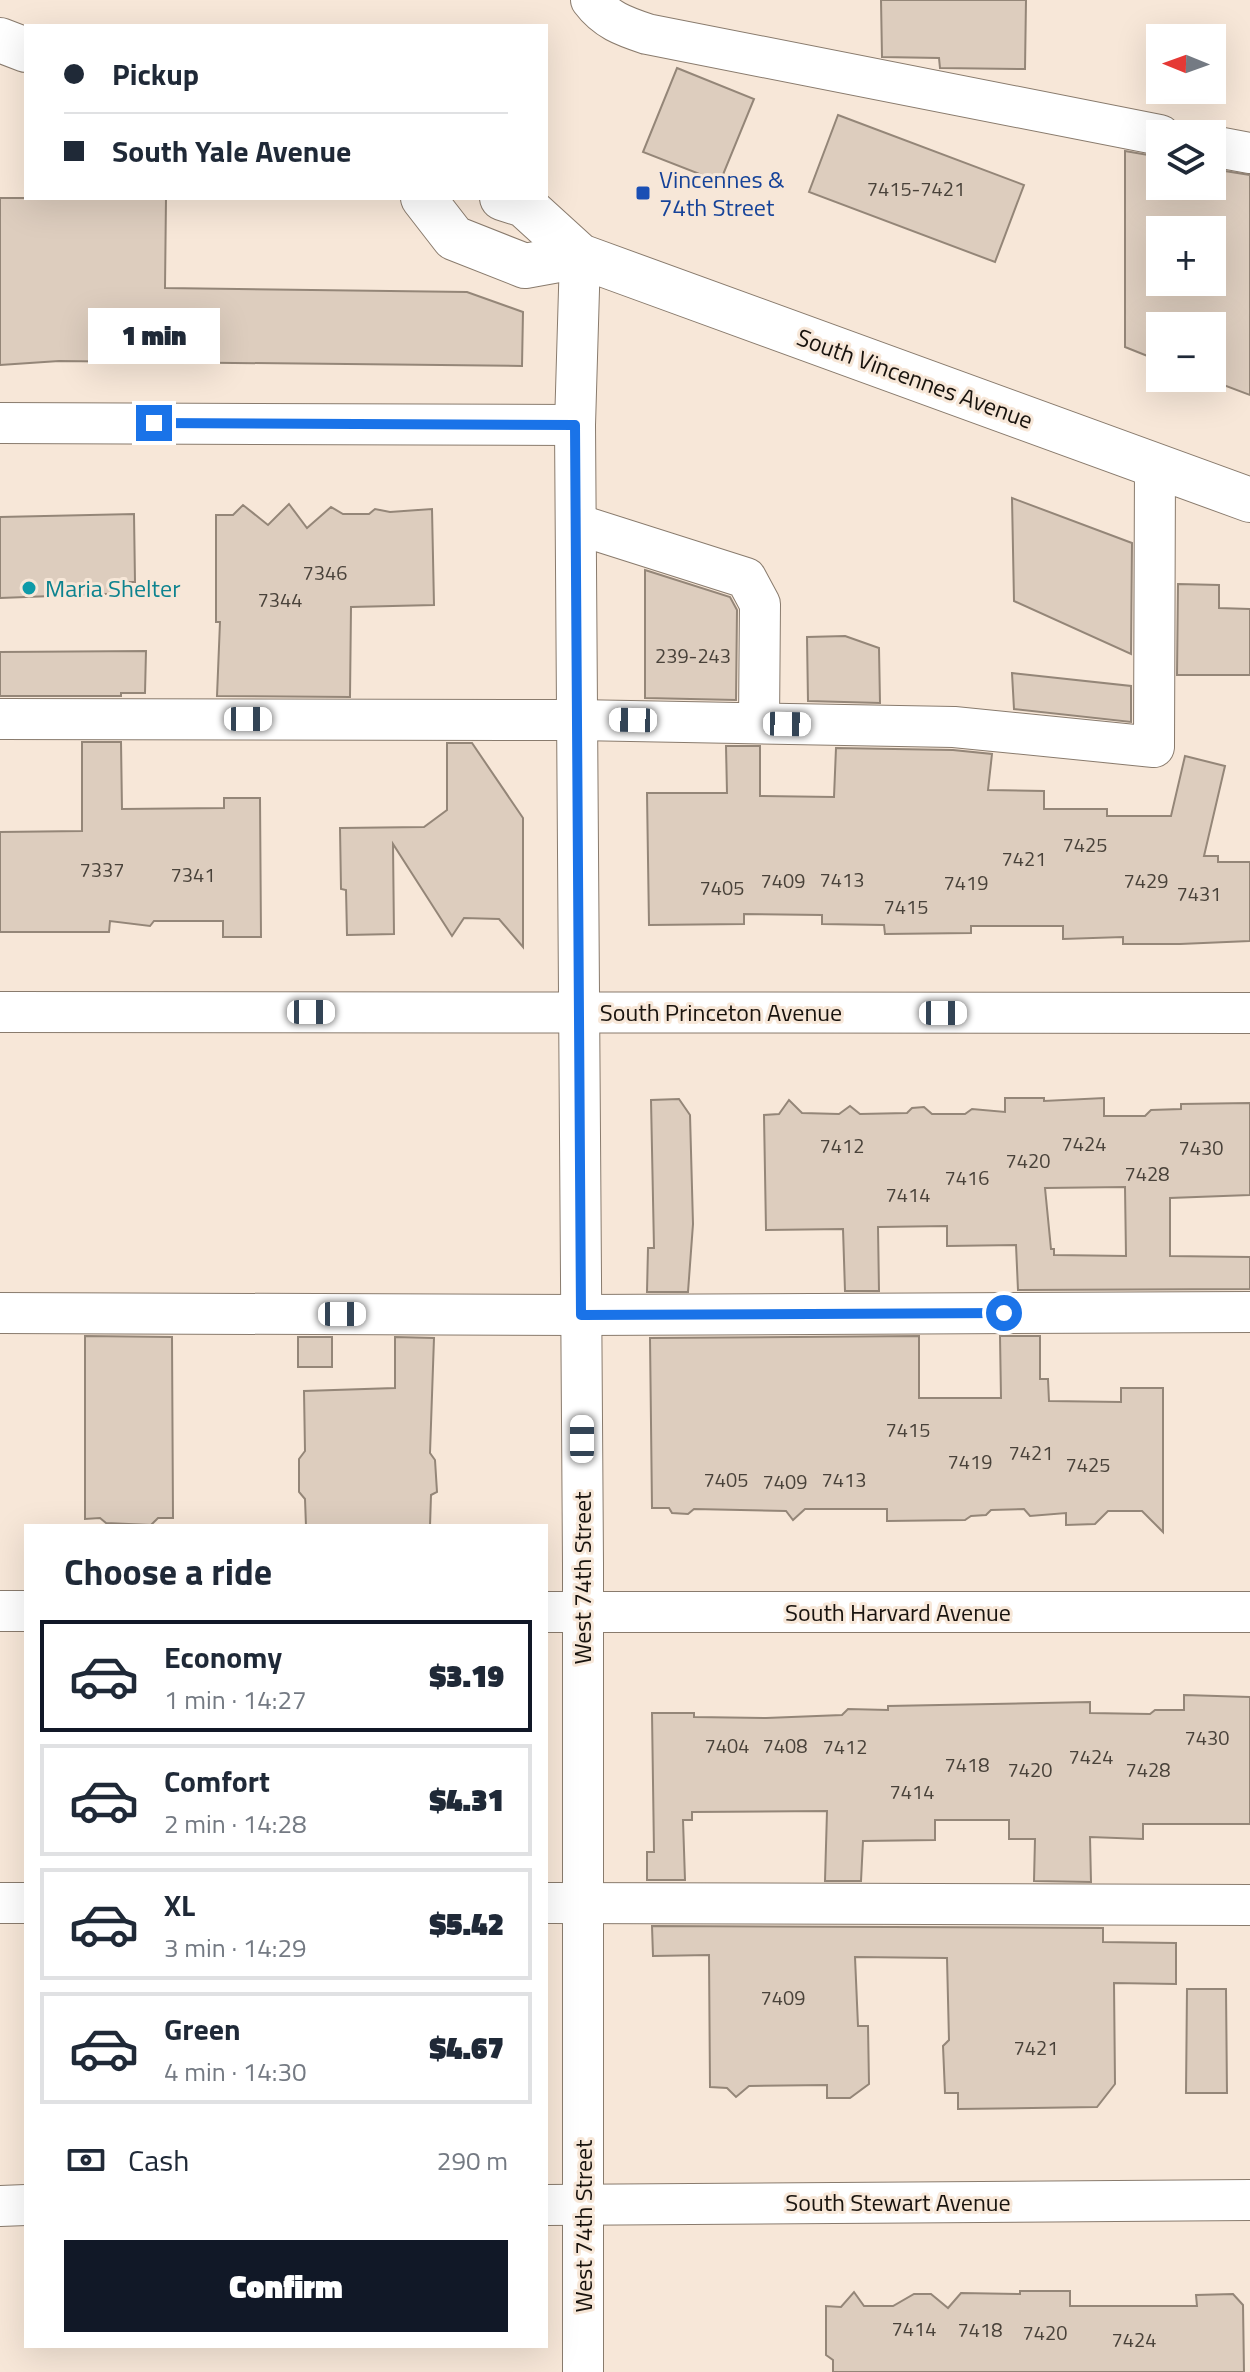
<!DOCTYPE html>
<meta charset="utf-8">
<style>
:root{--surface:#fff;--page:#f6f6f7;--text:#1f2937;--muted:#747a83;--line:#e0e1e3;--accent:#111827}
body{margin:0;font-family:"Titillium Web",sans-serif;background:var(--page);color:var(--text);height:100vh;display:flex;flex-direction:column;font-size:30px;white-space:nowrap}
*{box-sizing:border-box;margin:0}
p{font-size:26px;color:var(--muted)}
.icon{flex:none;width:44px;height:44px;fill:none;stroke:currentColor;stroke-width:2;stroke-linecap:round;stroke-linejoin:round}
.map{position:relative;flex:1;overflow:hidden}
.panel{position:absolute;left:24px;top:1524px;width:524px;height:824px;display:flex;flex-direction:column;background:var(--surface);border-radius:0px;box-shadow:0 8px 32px #0002}
.panel>*{flex:none}
.hud{position:absolute;left:24px;top:24px;width:524px;height:176px;border-radius:0px;box-shadow:0 8px 32px #0002;display:grid;align-content:center;height:176px;padding:0 40px;background:var(--surface)}
.needle{width:52px;rotate:271deg}
.tools{position:absolute;left:1146px;top:24px;display:grid;gap:16px}
.tools a{display:grid;place-items:center;width:80px;height:80px;border-radius:0px;background:var(--surface);box-shadow:0 8px 32px #0002;font-size:40px}
.end{position:absolute;width:36px;height:36px;margin:-18px;border:10px solid #1a73e8;background:#fff;box-shadow:0 0 0 4px #fff}
.from{border-radius:50%}
.bubble{position:absolute;height:56px;border-radius:0px;background:var(--surface);box-shadow:0 8px 32px #0002;font-size:26px;font-weight:800;line-height:56px;text-align:center}
.car{position:absolute;width:24px;height:48px;margin:-24px -12px;border-radius:10px;box-shadow:0 0 6px 2px #0007;background:linear-gradient(#fff 24%,#345 0 40%,#fff 0 76%,#345 0 86%,#fff 0)}
.hud b{display:flex;align-items:center;gap:28px;height:76px;font-size:30px}
.hud b+b{border-top:2px solid var(--line)}
.hud i{width:20px;height:20px;background:var(--text)}
ul{padding:0;list-style:none}
li{display:flex;align-items:center;gap:24px;height:112px;margin:0 16px 12px;padding:0 24px;border:4px solid var(--line);border-radius:0px}
li div{flex:1}
li b{display:block;font-size:30px}
li em{font-style:normal;font-weight:800}
li.on{border-color:var(--accent)}
li>.icon{width:72px;height:72px;stroke-width:1.5}
h2{padding:0 40px;font-size:36px;line-height:96px}
.pay{display:flex;align-items:center;gap:20px;height:88px;padding:0 40px;font-size:30px}
.pay p{margin-inline-start:auto}
.button{display:flex;gap:16px;margin-top:auto;padding:16px 40px}
.button a{flex:1;height:92px;border-radius:0px;background:var(--accent);color:#fff;font-size:32px;font-weight:800;line-height:92px;text-align:center}
.map>svg:first-child{display:block}
</style>
<div class="map">
<svg width="1250" height="2372" viewBox="0 0 1250 2372">
<rect width="100%" height="100%" fill="#f7e7d8"/>
<g fill="#ddcdbe" stroke="#948678" stroke-width="2" fill-rule="evenodd">
<path d="M 881,0 L 1026,0 L 1025,69 L 940,68 L 939,58 L 882,57 Z"/>
<path d="M 677,68 L 754,99 L 720,182 L 643,152 Z"/>
<path d="M 838,115 L 1024,185 L 995,262 L 809,192 Z"/>
<path d="M 1125,151 L 1160,157 L 1160,186 L 1212,186 L 1212,169 L 1250,175 L 1250,395 L 1205,378 L 1212,378 L 1212,326 L 1160,326 L 1160,361 L 1125,347 ZM 1160,230 L 1212,230 L 1212,282 L 1160,282 Z"/>
<path d="M 0,198 L 166,198 L 165,288 L 467,292 L 523,312 L 522,366 L 59,361 L 0,365 Z"/>
<path d="M 1012,498 L 1132,543 L 1131,654 L 1014,601 Z"/>
<path d="M 289,504 L 307,528 L 331,507 L 343,514 L 369,514 L 375,509 L 390,512 L 432,509 L 434,605 L 351,607 L 350,697 L 217,696 L 220,622 L 216,622 L 216,515 L 233,515 L 243,505 L 268,525 Z"/>
<path d="M 134,514 L 135,582 L 130,582 L 131,593 L 0,598 L 0,517 Z"/>
<path d="M 645,570 L 730,597 L 737,610 L 736,700 L 645,698 Z"/>
<path d="M 1178,584 L 1219,585 L 1219,608 L 1250,609 L 1250,675 L 1177,675 Z"/>
<path d="M 845,636 L 879,648 L 880,703 L 808,701 L 807,637 Z"/>
<path d="M 146,651 L 145,693 L 121,693 L 121,696 L 0,696 L 0,652 Z"/>
<path d="M 1012,673 L 1131,686 L 1131,722 L 1014,709 Z"/>
<path d="M 82,742 L 121,742 L 122,809 L 224,808 L 224,798 L 260,798 L 261,937 L 223,937 L 223,921 L 154,921 L 150,926 L 110,921 L 109,932 L 0,932 L 0,832 L 82,831 Z"/>
<path d="M 447,743 L 472,743 L 523,818 L 523,947 L 499,919 L 464,918 L 452,936 L 393,844 L 394,934 L 347,935 L 346,890 L 341,889 L 340,828 L 424,827 L 447,810 Z"/>
<path d="M 726,746 L 760,746 L 760,796 L 834,797 L 836,748 L 953,750 L 992,754 L 988,790 L 1044,791 L 1044,809 L 1107,809 L 1107,816 L 1171,816 L 1185,756 L 1225,766 L 1204,856 L 1218,856 L 1218,862 L 1250,862 L 1250,941 L 1180,944 L 1123,944 L 1123,937 L 1063,939 L 1063,926 L 971,926 L 971,933 L 885,934 L 884,925 L 822,924 L 822,915 L 744,914 L 744,924 L 649,925 L 647,793 L 727,793 Z"/>
<path d="M 1005,1098 L 1044,1098 L 1044,1101 L 1104,1098 L 1104,1116 L 1145,1116 L 1151,1110 L 1181,1109 L 1181,1104 L 1250,1103 L 1250,1195 L 1170,1198 L 1170,1256 L 1250,1257 L 1250,1289 L 1018,1290 L 1016,1245 L 947,1246 L 947,1226 L 878,1227 L 879,1291 L 845,1291 L 843,1229 L 766,1230 L 764,1115 L 779,1114 L 789,1100 L 802,1113 L 839,1114 L 850,1106 L 860,1114 L 907,1113 L 912,1108 L 924,1107 L 932,1114 L 965,1114 L 972,1109 L 1005,1112 ZM 1125,1187 L 1126,1256 L 1054,1255 L 1054,1249 L 1051,1249 L 1045,1188 Z"/>
<path d="M 679,1099 L 690,1115 L 693,1224 L 688,1292 L 647,1292 L 648,1248 L 654,1248 L 651,1100 Z"/>
<path d="M 85,1336 L 172,1337 L 173,1518 L 158,1518 L 151,1525 L 106,1523 L 100,1518 L 85,1519 Z"/>
<path d="M 919,1336 L 919,1398 L 1001,1398 L 1000,1336 L 1040,1336 L 1040,1379 L 1048,1379 L 1049,1401 L 1121,1402 L 1121,1388 L 1163,1388 L 1163,1532 L 1142,1511 L 1108,1511 L 1095,1524 L 1066,1525 L 1066,1513 L 1030,1516 L 1024,1509 L 991,1510 L 986,1515 L 971,1516 L 965,1520 L 887,1521 L 887,1509 L 805,1509 L 793,1520 L 786,1511 L 694,1509 L 688,1514 L 672,1513 L 669,1508 L 652,1508 L 650,1338 Z"/>
<rect x="298" y="1337" width="34" height="30"/>
<path d="M 395,1337 L 434,1338 L 430,1453 L 435,1460 L 437,1492 L 431,1495 L 430,1526 L 306,1526 L 305,1499 L 299,1492 L 299,1459 L 305,1451 L 304,1391 L 395,1388 Z"/>
<path d="M 1184,1695 L 1250,1697 L 1250,1824 L 1143,1824 L 1143,1839 L 1090,1837 L 1091,1882 L 1034,1881 L 1035,1839 L 1009,1839 L 1009,1820 L 935,1820 L 935,1840 L 863,1841 L 861,1881 L 825,1881 L 827,1811 L 692,1812 L 692,1820 L 683,1820 L 685,1880 L 647,1880 L 647,1852 L 654,1852 L 652,1713 L 694,1713 L 694,1717 L 766,1718 L 842,1715 L 848,1709 L 888,1710 L 888,1706 L 1090,1702 L 1090,1713 L 1150,1714 L 1155,1710 L 1184,1710 Z"/>
<path d="M 652,1926 L 1103,1928 L 1103,1942 L 1176,1943 L 1176,1984 L 1114,1983 L 1115,2084 L 1097,2107 L 958,2109 L 958,2093 L 945,2093 L 943,2046 L 949,2040 L 947,1958 L 855,1957 L 858,2026 L 868,2026 L 869,2084 L 850,2098 L 827,2098 L 827,2085 L 749,2086 L 736,2097 L 727,2088 L 710,2087 L 709,1955 L 653,1956 Z"/>
<path d="M 1187,1989 L 1226,1989 L 1227,2093 L 1186,2093 Z"/>
<path d="M 1020,2291 L 1070,2291 L 1070,2306 L 1197,2306 L 1196,2295 L 1233,2294 L 1243,2305 L 1244,2372 L 833,2372 L 833,2360 L 826,2355 L 826,2306 L 841,2307 L 854,2292 L 864,2306 L 893,2306 L 914,2294 L 931,2294 L 948,2308 L 961,2293 L 1020,2294 Z"/>
</g>
<g fill="none" stroke-linecap="round" stroke-linejoin="round">
<defs>
<g id="minor">
<path d="M 591,0 C 606,20 623,26 647,34 L 1160,135"/>
<path d="M 1212,146 L 1250,153"/>
<path d="M 580,256 L 575,425 L 583,1563 L 583,2372"/>
<path d="M 0,423 L 575,425"/>
<path d="M 576,524 L 746,578 L 760,604 L 759,723"/>
<path d="M 0,719 L 577,720 L 954,727 L 1154,747 L 1155,466"/>
<path d="M 0,1012 L 1250,1013"/>
<path d="M 0,1313 L 581,1315 L 1250,1312"/>
<path d="M 0,1611 L 26,1611"/>
<path d="M 546,1612 L 1250,1612"/>
<path d="M 0,1903 L 26,1903"/>
<path d="M 546,1903 L 1250,1905"/>
<path d="M 546,2205 L 1250,2200"/>
<path d="M 0,2206 L 26,2205"/>
</g>
<g id="major">
<path d="M 0,40 L 26,50"/>
<path d="M 423,198 L 454,238 L 525,266 L 580,256"/>
<path d="M 502,198 L 524,205 L 580,256 L 1250,500"/>
</g>
</defs>
<use href="#minor" stroke="#897b6d" stroke-width="42"/>
<use href="#major" stroke="#897b6d" stroke-width="46"/>
<use href="#minor" stroke="#fff" stroke-width="40"/>
<use href="#major" stroke="#fff" stroke-width="44"/>
</g>
<g fill="none" stroke-linecap="round" stroke-linejoin="round">
<path stroke="#1a73e8" stroke-width="10" d="M 154,423 L 575,425 L 581,1315 L 1004,1313"/>
</g>
<rect fill="#1a4fb4" stroke="#f7e7d8" stroke-width="3" x="635" y="185" width="16" height="16" rx="4"/>
<circle fill="#0f9aa8" stroke="#f7e7d8" stroke-width="3" cx="29" cy="588" r="8"/>
<g text-anchor="middle" dominant-baseline="central" stroke-width="6" stroke-linejoin="round" paint-order="stroke">
<g font-size="20" fill="#49423a">
<text x="916" y="188">7415-7421</text>
<text x="325" y="572">7346</text>
<text x="280" y="599">7344</text>
<text x="693" y="655">239-243</text>
<text x="1085" y="844">7425</text>
<text x="1024" y="858">7421</text>
<text x="102" y="869">7337</text>
<text x="193" y="874">7341</text>
<text x="842" y="879">7413</text>
<text x="783" y="880">7409</text>
<text x="1146" y="880">7429</text>
<text x="966" y="882">7419</text>
<text x="722" y="887">7405</text>
<text x="1199" y="893">7431</text>
<text x="906" y="906">7415</text>
<text x="1084" y="1143">7424</text>
<text x="842" y="1145">7412</text>
<text x="1201" y="1147">7430</text>
<text x="1028" y="1160">7420</text>
<text x="1147" y="1173">7428</text>
<text x="967" y="1177">7416</text>
<text x="908" y="1194">7414</text>
<text x="908" y="1429">7415</text>
<text x="1031" y="1452">7421</text>
<text x="970" y="1461">7419</text>
<text x="1088" y="1464">7425</text>
<text x="726" y="1479">7405</text>
<text x="844" y="1479">7413</text>
<text x="785" y="1481">7409</text>
<text x="1207" y="1737">7430</text>
<text x="727" y="1745">7404</text>
<text x="785" y="1745">7408</text>
<text x="845" y="1746">7412</text>
<text x="1091" y="1756">7424</text>
<text x="967" y="1764">7418</text>
<text x="1030" y="1769">7420</text>
<text x="1148" y="1769">7428</text>
<text x="912" y="1791">7414</text>
<text x="783" y="1997">7409</text>
<text x="1036" y="2047">7421</text>
<text x="914" y="2328">7414</text>
<text x="980" y="2329">7418</text>
<text x="1045" y="2332">7420</text>
<text x="1134" y="2339">7424</text>
</g>
<g font-size="24" fill="#164399" stroke="#f7e7d8" text-anchor="start">
<text x="659" y="179">Vincennes &amp;<tspan x="659" dy="28">74th Street</tspan></text>
</g>
<g font-size="24" fill="#18130e" stroke="#f7e7d8">
<text transform="translate(915 378) rotate(20)">South Vincennes Avenue</text>
<text x="721" y="1012">South Princeton Avenue</text>
<text transform="translate(582 1578) rotate(-90)">West 74th Street</text>
<text x="898" y="1612">South Harvard Avenue</text>
<text x="898" y="2202">South Stewart Avenue</text>
<text transform="translate(583 2226) rotate(-90)">West 74th Street</text>
</g>
<g font-size="24" fill="#0d838f" stroke="#f7e7d8" text-anchor="start">
<text x="45" y="588">Maria Shelter</text>
</g>
</g>
</svg>
<div class="tools">
<a><svg class="needle" viewBox="-14 -14 28 28"><path d="M0-13l5 13h-10z" fill="#e53935"/><path d="M0 13l5-13h-10z" fill="#747a83"/></svg></a>
<a><svg class="icon" aria-label="layers" viewBox="0 0 24 24"><path d="M12 4l9 5-9 5-9-5zM3 14l9 5 9-5"/></svg></a>
<a>+</a>
<a>−</a>
</div>
<i class="end from" style="left:1004px;top:1313px"></i>
<i class="end" style="left:154px;top:423px"></i>
<div class="bubble" style="left:88px;top:308px;width:132px">1 min</div>
<i class="car" style="left:248px;top:719px;rotate:90deg"></i>
<i class="car" style="left:633px;top:720px;rotate:271deg"></i>
<i class="car" style="left:787px;top:724px;rotate:91deg"></i>
<i class="car" style="left:311px;top:1012px;rotate:90deg"></i>
<i class="car" style="left:943px;top:1013px;rotate:90deg"></i>
<i class="car" style="left:342px;top:1314px;rotate:90deg"></i>
<i class="car" style="left:582px;top:1439px;rotate:0deg"></i>
<div class="hud">
<b><i class="from"></i>Pickup</b>
<b><i></i>South Yale Avenue</b>
</div>
<section class="panel">
<h2>Choose a ride</h2>
<ul>
<li class="on"><svg class="icon" aria-label="car" viewBox="0 0 24 24"><path d="M5 17H2v-5l4-1 3-4h7l3 4 3 1v5h-3M9 17h6M6 11h13"/><circle cx="7" cy="17" r="2"/><circle cx="17" cy="17" r="2"/></svg><div><b>Economy</b><p>1 min · 14:27</p></div><em>$3.19</em></li>
<li><svg class="icon" aria-label="car" viewBox="0 0 24 24"><path d="M5 17H2v-5l4-1 3-4h7l3 4 3 1v5h-3M9 17h6M6 11h13"/><circle cx="7" cy="17" r="2"/><circle cx="17" cy="17" r="2"/></svg><div><b>Comfort</b><p>2 min · 14:28</p></div><em>$4.31</em></li>
<li><svg class="icon" aria-label="car" viewBox="0 0 24 24"><path d="M5 17H2v-5l4-1 3-4h7l3 4 3 1v5h-3M9 17h6M6 11h13"/><circle cx="7" cy="17" r="2"/><circle cx="17" cy="17" r="2"/></svg><div><b>XL</b><p>3 min · 14:29</p></div><em>$5.42</em></li>
<li><svg class="icon" aria-label="car" viewBox="0 0 24 24"><path d="M5 17H2v-5l4-1 3-4h7l3 4 3 1v5h-3M9 17h6M6 11h13"/><circle cx="7" cy="17" r="2"/><circle cx="17" cy="17" r="2"/></svg><div><b>Green</b><p>4 min · 14:30</p></div><em>$4.67</em></li>
</ul>
<div class="pay"><svg class="icon" aria-label="cash" viewBox="0 0 24 24"><path d="M3 7h18v10H3z"/><circle cx="12" cy="12" r="2"/></svg>Cash<p>290 m</p></div>
<div class="button"><a>Confirm</a></div>
</section>
</div>
